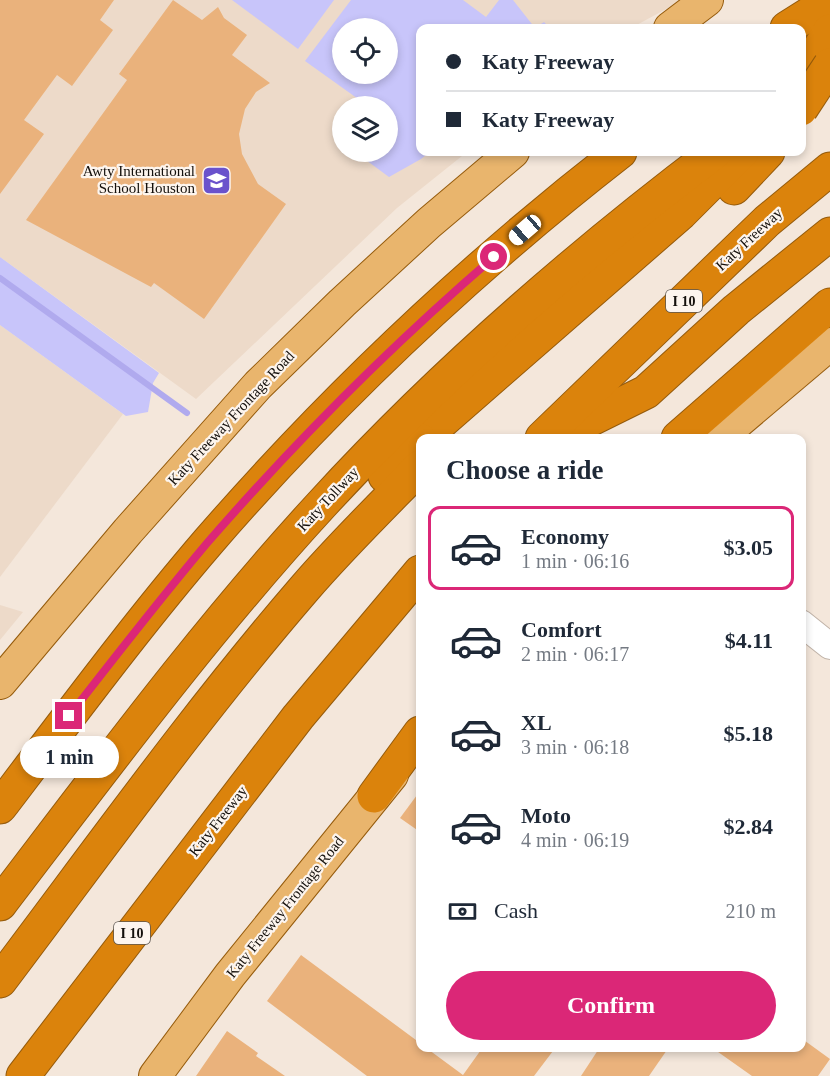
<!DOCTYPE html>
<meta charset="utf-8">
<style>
:root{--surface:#fff;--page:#f6f6f7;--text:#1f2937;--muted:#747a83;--line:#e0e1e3;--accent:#db2777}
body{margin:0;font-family:"Times New Roman",serif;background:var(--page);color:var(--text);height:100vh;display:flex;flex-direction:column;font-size:22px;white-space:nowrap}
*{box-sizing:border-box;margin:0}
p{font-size:20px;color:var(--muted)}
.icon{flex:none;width:33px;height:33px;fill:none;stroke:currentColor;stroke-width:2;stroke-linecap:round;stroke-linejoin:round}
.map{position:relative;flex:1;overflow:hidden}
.side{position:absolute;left:416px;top:434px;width:390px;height:618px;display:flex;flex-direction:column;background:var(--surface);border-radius:12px;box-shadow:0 3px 9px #0003}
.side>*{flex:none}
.banner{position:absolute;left:416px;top:24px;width:390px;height:132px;border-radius:12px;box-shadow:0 3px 9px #0003;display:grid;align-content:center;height:132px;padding:0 30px;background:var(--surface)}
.buttons{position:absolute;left:332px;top:18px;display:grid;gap:12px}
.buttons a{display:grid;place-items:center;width:66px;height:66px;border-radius:50%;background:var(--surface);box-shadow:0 3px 9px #0003;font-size:30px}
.end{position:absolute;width:27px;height:27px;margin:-14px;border:8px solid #db2777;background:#fff;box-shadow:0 0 0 3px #fff}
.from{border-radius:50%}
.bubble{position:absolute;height:42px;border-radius:21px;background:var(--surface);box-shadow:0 3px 9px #0003;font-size:20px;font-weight:600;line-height:42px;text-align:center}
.car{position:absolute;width:18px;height:36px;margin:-18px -9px;border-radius:8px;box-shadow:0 0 4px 2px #0007;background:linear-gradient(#fff 24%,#345 0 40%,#fff 0 76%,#345 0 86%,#fff 0)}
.banner b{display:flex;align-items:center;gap:21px;height:57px;font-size:22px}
.banner b+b{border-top:2px solid var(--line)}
.banner i{width:15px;height:15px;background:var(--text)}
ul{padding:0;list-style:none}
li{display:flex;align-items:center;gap:18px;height:84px;margin:0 12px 9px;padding:0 18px;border:3px solid transparent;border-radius:12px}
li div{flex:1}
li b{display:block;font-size:22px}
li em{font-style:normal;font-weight:600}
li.selected{border-color:var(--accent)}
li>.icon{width:54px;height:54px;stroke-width:1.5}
h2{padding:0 30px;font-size:27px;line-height:72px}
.pay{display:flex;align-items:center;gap:15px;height:66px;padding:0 30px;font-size:22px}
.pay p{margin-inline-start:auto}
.button{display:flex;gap:12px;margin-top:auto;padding:12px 30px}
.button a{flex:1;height:69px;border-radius:36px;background:var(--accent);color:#fff;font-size:24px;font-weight:600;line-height:69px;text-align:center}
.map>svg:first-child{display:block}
</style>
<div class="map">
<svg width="830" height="1076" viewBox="0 0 830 1076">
<rect width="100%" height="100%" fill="#f4e7db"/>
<g fill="#eddac9" fill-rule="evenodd">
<path d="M 0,0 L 683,0 L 631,28 L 420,28 L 420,152 L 467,152 L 397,208 L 196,399 L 0,257 ZM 342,28 L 387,28 L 387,74 L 342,74 ZM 342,106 L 387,106 L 387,152 L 342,152 Z"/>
<path d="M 0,325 L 123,414 L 0,577 Z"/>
<path d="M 0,605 L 23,612 L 0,640 Z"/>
</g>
<g fill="#c8c5fa" fill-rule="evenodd">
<path d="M 232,0 L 334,0 L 298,49 Z"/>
<path d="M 351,0 L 463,0 L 486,17 L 499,0 L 513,0 L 535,28 L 544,22 L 550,28 L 420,28 L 420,152 L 430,152 L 421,159 L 389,177 L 355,152 L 387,152 L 387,106 L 368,106 L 305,61 ZM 387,28 L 387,74 L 342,74 L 342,28 Z"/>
<path d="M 0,257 L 159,373 L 153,383 L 148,412 L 126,416 L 0,325 Z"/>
</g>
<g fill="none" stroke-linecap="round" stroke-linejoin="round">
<path stroke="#b0aaee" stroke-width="6" d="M 0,278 L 187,413"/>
</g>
<g fill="#eab27c">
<path d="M 0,0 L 114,0 L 100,20 L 113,30 L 72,86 L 57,75 L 24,120 L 44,134 L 0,194 Z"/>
<path d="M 173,0 L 202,20 L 218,7 L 224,18 L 247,35 L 232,55 L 270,83 L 256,92 L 245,109 L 239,134 L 242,154 L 258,184 L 286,204 L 204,319 L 154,283 L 151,287 L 26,220 L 127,80 L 119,74 Z"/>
<path d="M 420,791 L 420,832 L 400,818 Z"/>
<path d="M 301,955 L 420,1043 L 420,1047 L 425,1047 L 463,1075 L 483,1047 L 556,1047 L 534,1076 L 367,1076 L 267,1001 Z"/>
<path d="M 227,1031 L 258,1053 L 256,1056 L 285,1076 L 196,1076 Z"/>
<path d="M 801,1038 L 830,1059 L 818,1076 L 752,1076 L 711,1047 L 801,1047 Z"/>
<path d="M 600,1047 L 669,1047 L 649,1076 L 581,1076 Z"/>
</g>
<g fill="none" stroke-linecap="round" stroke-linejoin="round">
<defs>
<path id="minor" d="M 801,623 L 830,646"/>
<g id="major">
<path d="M 670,28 L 707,0"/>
<path d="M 719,438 L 830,344"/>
<path d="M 0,683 L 128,531 L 258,385 L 342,303 L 429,223 L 513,152"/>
<path d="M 155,1076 L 230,975 L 392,775"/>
</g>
<g id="highway">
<path d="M 787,28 L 830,1"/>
<path d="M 801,78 L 830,31"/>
<path d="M 734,188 L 768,152"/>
<path d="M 557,436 L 646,392 L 736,310 L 830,234"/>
<path d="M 423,438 L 681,213 L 742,152"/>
<path d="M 542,438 L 767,221 L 830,169"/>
<path d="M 678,438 L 830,305"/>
<path d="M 385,476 L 420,440"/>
<path d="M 374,796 L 420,733"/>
<path d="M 0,807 C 68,718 135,627 208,542 C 332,399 471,268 620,152"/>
<path d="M 0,904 C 104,768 206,630 322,504 C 441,374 575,258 715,152"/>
<path d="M 0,981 C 99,850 196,714 304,589 C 340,547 381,507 420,467"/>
<path d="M 23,1076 L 298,717 L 420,572"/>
</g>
</defs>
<use href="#minor" stroke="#c0b3a8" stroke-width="28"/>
<use href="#major" stroke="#955b0c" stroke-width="34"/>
<use href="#highway" stroke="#955b0c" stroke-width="35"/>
<use href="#minor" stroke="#fff" stroke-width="26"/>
<use href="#major" stroke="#e9b56d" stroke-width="32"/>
<use href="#highway" stroke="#db830c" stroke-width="33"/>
<defs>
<path id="highway-bridge" d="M 801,109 L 830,65"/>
</defs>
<use href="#highway-bridge" stroke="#955b0c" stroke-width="35" stroke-linecap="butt"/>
<use href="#highway-bridge" stroke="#db830c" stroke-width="33"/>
</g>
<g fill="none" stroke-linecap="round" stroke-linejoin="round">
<path stroke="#db2777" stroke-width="8" d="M 69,716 C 114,658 160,599 208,542 C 296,441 392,345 494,257"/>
</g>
<defs>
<symbol id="school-square" viewBox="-11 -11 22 22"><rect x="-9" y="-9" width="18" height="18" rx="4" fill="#6a52cc" stroke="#fdf5ee"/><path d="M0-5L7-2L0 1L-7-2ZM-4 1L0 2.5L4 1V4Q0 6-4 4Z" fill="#fff"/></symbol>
</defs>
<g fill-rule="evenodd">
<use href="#school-square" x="200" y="164" width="33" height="33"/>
</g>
<g text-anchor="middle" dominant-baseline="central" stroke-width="4.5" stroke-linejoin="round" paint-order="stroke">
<g fill="#fdf5ee" stroke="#5a5550" stroke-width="1.5">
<rect x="666" y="290" width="36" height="22" rx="4.5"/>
<rect x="114" y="922" width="36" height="22" rx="4.5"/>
</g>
<g font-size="14" font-weight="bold" fill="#14100c">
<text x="684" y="301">I 10</text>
<text x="132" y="933">I 10</text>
</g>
<g font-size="15" fill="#14100c" stroke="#fdf5ee" text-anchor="end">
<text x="195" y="171">Awty International<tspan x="195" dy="17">School Houston</tspan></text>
</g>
<g font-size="15" fill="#14100c" stroke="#fdf5ee">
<text transform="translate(749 239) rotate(-43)">Katy Freeway</text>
<text transform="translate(231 418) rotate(-47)">Katy Freeway Frontage Road</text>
<text transform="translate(328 499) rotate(-47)">Katy Tollway</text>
<text transform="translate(218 821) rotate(-52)">Katy Freeway</text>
<text transform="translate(285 907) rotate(-51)">Katy Freeway Frontage Road</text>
</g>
</g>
</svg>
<div class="buttons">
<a><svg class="icon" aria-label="locate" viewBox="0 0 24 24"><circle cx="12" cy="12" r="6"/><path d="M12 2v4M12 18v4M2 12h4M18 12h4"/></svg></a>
<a><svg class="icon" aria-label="layers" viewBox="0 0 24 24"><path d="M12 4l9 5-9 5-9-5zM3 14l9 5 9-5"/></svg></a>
</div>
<i class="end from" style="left:494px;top:257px"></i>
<i class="end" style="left:69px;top:716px"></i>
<div class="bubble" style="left:20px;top:736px;width:99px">1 min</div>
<i class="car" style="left:525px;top:230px;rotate:229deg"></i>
<div class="banner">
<b><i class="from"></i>Katy Freeway</b>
<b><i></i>Katy Freeway</b>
</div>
<section class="side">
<h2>Choose a ride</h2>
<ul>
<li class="selected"><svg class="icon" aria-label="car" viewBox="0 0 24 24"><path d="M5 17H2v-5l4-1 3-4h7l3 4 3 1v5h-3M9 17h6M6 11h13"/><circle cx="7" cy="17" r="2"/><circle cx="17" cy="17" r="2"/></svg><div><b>Economy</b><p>1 min · 06:16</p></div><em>$3.05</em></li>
<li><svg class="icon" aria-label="car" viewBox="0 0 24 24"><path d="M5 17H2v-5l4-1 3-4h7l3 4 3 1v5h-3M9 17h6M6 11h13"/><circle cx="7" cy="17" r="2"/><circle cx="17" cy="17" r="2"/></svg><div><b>Comfort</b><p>2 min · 06:17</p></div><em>$4.11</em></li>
<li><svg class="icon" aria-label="car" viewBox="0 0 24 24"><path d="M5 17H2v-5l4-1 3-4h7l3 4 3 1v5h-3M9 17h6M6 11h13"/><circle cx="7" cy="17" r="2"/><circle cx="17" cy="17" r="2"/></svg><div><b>XL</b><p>3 min · 06:18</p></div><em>$5.18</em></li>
<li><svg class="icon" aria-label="car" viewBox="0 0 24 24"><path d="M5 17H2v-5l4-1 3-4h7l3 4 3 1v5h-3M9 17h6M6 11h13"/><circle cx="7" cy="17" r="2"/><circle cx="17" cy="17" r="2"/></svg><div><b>Moto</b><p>4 min · 06:19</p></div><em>$2.84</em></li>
</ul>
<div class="pay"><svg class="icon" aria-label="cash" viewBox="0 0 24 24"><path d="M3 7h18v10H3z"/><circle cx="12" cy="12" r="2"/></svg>Cash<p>210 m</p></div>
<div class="button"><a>Confirm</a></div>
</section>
</div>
